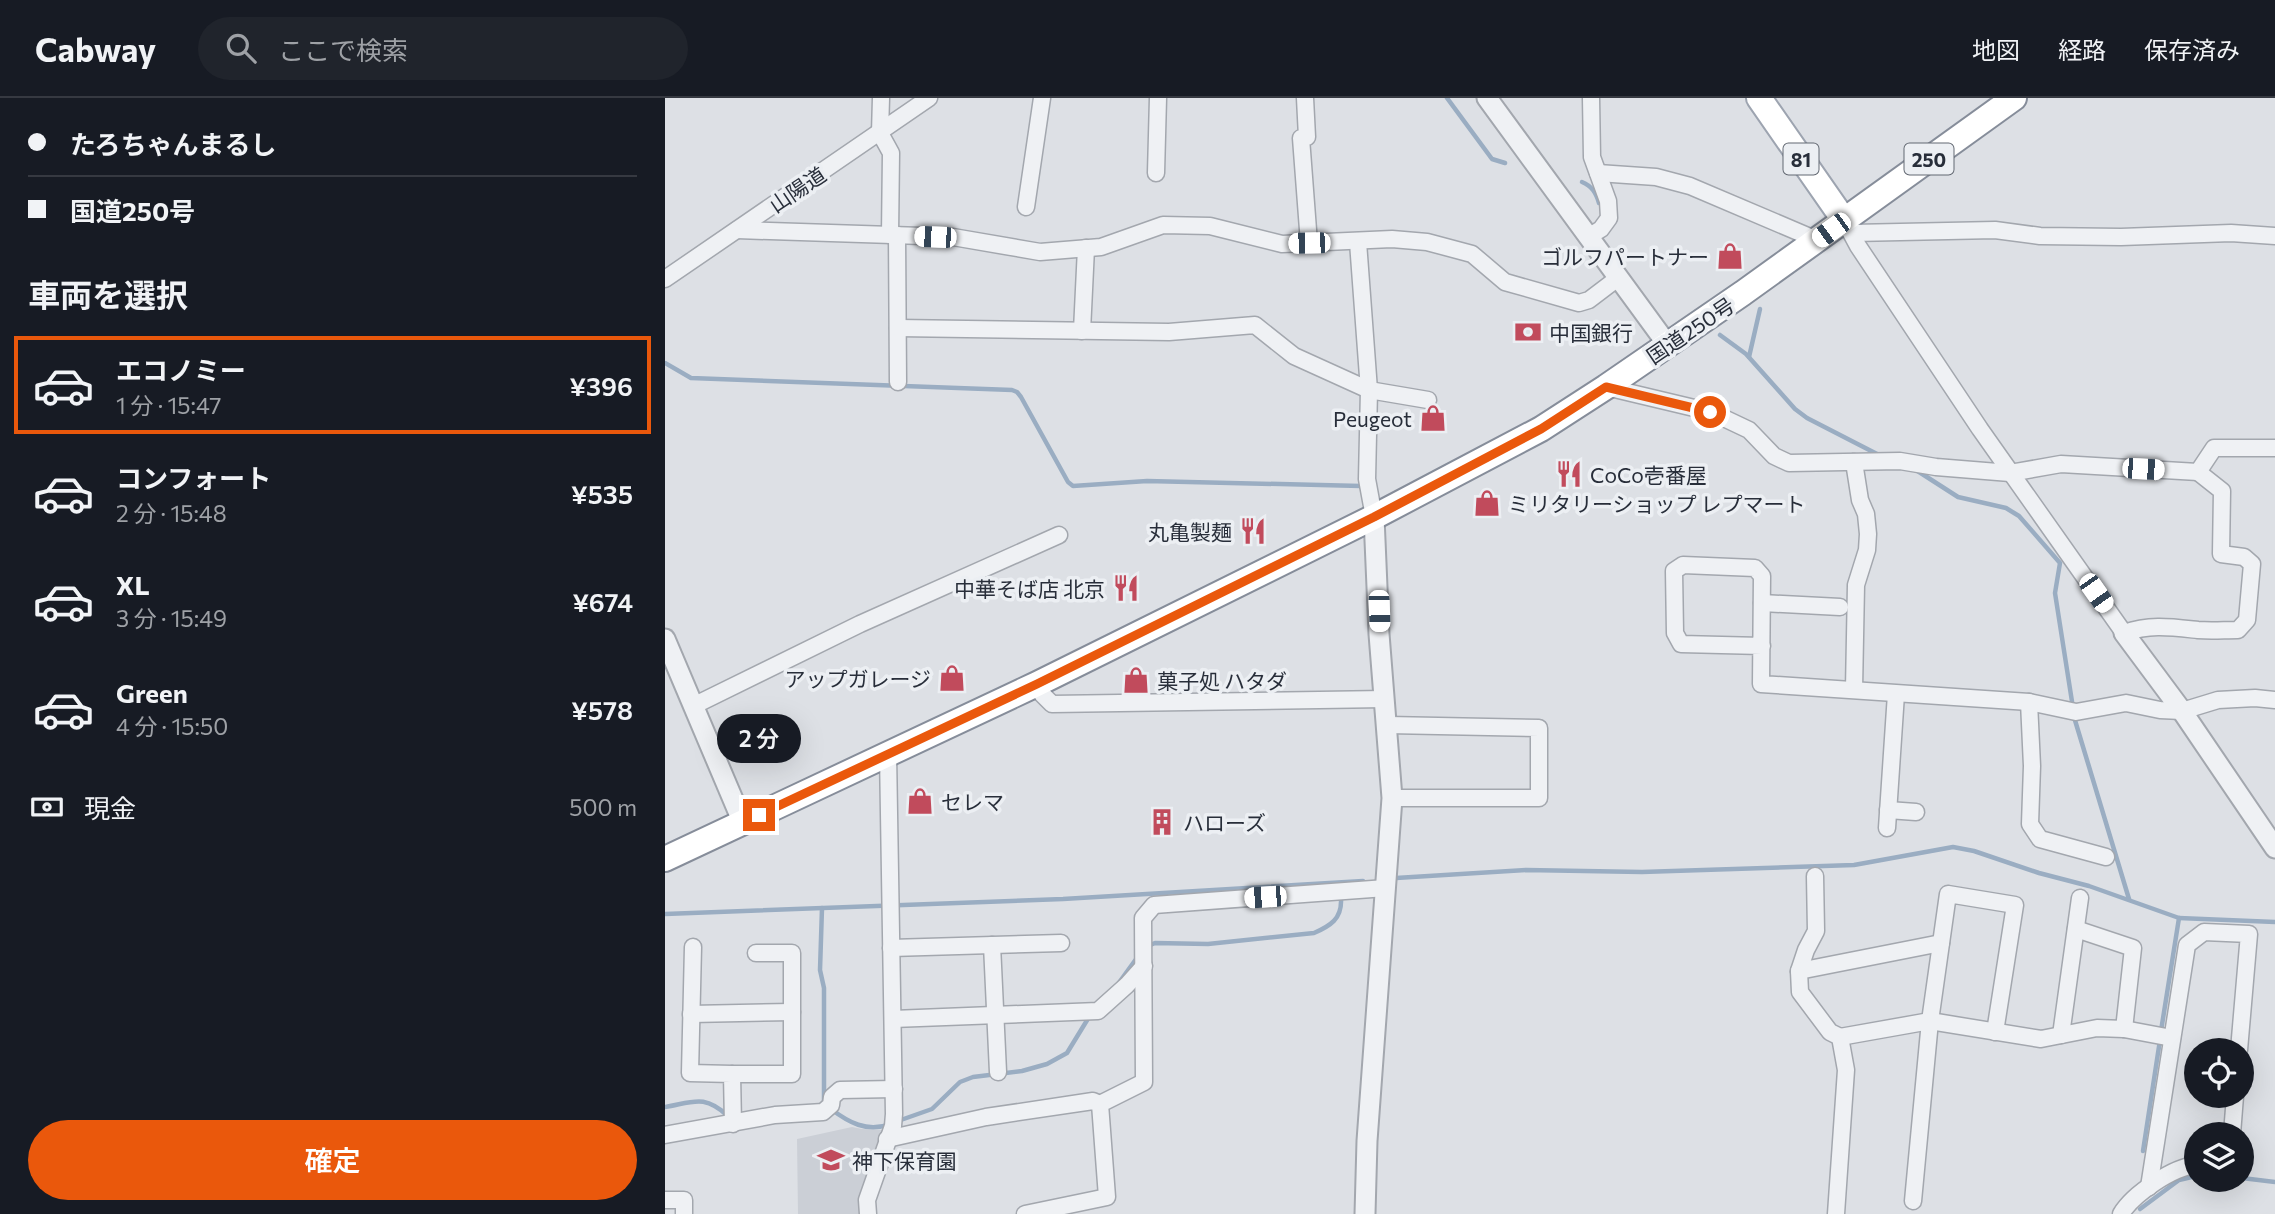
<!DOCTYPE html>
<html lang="ja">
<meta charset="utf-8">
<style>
:root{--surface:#171b24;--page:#20242c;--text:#f1f3f6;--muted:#9ea1a6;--line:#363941;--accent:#ea580c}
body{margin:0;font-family:Commissioner,"Noto Sans JP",sans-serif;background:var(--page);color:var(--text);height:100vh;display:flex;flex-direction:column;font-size:26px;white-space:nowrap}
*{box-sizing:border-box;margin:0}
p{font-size:23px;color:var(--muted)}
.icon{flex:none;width:38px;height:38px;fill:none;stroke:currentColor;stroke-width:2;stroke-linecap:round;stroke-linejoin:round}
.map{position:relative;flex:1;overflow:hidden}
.sheet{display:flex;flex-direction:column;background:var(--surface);width:665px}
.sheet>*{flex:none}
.top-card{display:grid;align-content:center;height:154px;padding:0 28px;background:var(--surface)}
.fabs{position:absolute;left:1519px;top:940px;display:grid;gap:14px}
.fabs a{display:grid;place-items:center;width:70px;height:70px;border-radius:50%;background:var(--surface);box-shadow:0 7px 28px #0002;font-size:35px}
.end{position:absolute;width:32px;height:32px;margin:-16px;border:9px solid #ea580c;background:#fff;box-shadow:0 0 0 4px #fff}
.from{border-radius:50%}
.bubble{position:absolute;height:49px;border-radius:24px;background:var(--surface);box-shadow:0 7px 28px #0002;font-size:23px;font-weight:600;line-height:49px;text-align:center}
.car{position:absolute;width:21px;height:42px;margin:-21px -10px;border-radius:9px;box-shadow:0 0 5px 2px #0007;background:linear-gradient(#fff 24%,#345 0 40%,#fff 0 76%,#345 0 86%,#fff 0)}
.top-card b{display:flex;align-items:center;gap:24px;height:66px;font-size:26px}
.top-card b+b{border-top:2px solid var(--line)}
.top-card i{width:18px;height:18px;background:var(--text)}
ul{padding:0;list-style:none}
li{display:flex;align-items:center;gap:21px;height:98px;margin:0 14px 10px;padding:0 14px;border:4px solid transparent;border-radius:0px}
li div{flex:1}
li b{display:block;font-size:26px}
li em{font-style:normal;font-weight:600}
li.active{border-color:var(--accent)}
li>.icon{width:63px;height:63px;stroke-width:1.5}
h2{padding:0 28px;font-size:32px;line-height:84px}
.pay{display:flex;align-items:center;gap:18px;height:77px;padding:0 28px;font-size:26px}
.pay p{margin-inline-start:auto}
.cta{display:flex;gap:14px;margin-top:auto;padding:14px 28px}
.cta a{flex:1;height:80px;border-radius:42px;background:var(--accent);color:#fff;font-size:28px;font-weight:600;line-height:80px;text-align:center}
header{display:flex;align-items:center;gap:42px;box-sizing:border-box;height:98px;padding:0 35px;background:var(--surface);border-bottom:2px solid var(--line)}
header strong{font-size:33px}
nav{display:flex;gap:38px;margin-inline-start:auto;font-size:24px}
.search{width:490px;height:63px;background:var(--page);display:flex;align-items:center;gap:18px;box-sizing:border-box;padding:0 24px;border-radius:38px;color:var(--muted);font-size:26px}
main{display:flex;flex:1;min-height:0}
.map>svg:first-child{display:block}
</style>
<header>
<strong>Cabway</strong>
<div class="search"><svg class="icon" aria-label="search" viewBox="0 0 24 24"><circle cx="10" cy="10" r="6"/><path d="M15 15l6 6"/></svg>ここで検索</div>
<nav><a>地図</a><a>経路</a><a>保存済み</a></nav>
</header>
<main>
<section class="sheet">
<div class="top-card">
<b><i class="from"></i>たろちゃんまるし</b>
<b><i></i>国道250号</b>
</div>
<h2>車両を選択</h2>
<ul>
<li class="active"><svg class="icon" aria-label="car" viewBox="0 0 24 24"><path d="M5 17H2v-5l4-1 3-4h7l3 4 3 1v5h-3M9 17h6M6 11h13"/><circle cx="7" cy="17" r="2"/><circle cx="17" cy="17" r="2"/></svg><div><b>エコノミー</b><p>1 分 · 15:47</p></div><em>¥396</em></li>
<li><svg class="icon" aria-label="car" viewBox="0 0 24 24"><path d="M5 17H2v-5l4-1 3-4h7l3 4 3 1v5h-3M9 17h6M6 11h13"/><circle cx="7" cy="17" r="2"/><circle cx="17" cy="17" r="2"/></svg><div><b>コンフォート</b><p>2 分 · 15:48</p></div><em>¥535</em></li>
<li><svg class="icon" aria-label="car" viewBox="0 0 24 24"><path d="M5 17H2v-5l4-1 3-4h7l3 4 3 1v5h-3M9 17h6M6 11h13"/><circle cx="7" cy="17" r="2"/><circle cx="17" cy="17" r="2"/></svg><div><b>XL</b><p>3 分 · 15:49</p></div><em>¥674</em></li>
<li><svg class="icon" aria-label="car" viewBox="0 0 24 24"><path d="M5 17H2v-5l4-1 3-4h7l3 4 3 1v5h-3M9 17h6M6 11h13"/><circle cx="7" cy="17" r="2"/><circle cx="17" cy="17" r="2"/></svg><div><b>Green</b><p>4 分 · 15:50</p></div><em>¥578</em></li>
</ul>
<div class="pay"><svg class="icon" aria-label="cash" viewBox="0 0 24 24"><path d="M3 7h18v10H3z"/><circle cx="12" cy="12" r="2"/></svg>現金<p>500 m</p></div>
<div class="cta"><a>確定</a></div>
</section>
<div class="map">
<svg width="1610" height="1116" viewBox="0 0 1610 1116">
<rect width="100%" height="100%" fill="#dde0e5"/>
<path fill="#cbcfd6" d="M 187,1029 L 197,1031 L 220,1032 L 195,1116 L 133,1116 L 132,1041 Z"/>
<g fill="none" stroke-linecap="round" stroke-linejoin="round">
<g stroke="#9aadc2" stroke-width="4.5">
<path d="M 782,0 L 827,61 L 840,65"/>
<path d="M 917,84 C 927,88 931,95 934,105"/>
<path d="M 1055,237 L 1081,256 L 1130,311 L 1142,320 L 1214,357"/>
<path d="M 1084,259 L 1095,211"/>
<path d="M 0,265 L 26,280 L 347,292 L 352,294 L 356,299 L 403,384 L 408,388 L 482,383 L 696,388"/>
<path d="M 1251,372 L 1293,399 L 1341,410 L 1354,418 L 1395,465 L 1390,495 L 1408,610"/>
<path d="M 1409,619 L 1464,801"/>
<path d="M 731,780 L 861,772 L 977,774 L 1189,767 L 1288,749 L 1309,753 L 1374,775 L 1424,788 L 1514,820 L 1610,824"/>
<path d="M 157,810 L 155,872 L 159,890 L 159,1004"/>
<path d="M 0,816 L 398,801 L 698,783"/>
<path d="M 483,848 L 490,845 L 543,846 L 649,835 C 665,828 677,821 676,801"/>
<path d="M 453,886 L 474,857"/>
<path d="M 1496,933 L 1514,820"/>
<path d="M 0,1009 C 29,1004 39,996 63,1018"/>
<path d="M 166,1011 C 183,1024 202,1035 225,1026"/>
<path d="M 233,1023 L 267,1011 L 295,984 L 308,979 L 357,973 L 382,966 L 402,955 L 424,919"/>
<path d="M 1478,1053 L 1495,942"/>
<path d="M 1577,1080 L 1610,1084"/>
<path d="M 1475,1111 L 1514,1082 L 1531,1078"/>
</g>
<defs>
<g id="minor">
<path d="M 216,0 L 215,35 L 226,55 L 225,137"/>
<path d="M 640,0 L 642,39 L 636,40 L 644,145"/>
<path d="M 491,75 L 493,0"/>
<path d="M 933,75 L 991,79 L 1025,88 L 1152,142"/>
<path d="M 361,109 L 377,0"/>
<path d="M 1179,122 L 1193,148 L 1315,331 L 1459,535 C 1485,526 1505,529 1533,532 C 1546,533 1559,532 1573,532 L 1582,522 L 1587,466 L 1579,459 L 1556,456 L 1557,393 L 1533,374"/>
<path d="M 72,132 L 288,139 L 375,154 L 436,149 L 498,127 L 545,128 L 617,146 L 727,141 L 762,144 L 807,156 L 840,184 L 914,205 L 924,202 L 953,180"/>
<path d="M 1188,135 L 1330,132 L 1375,138 L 1456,139 L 1566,135 L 1610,138"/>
<path d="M 232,137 L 233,284"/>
<path d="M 923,139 L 936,131 L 944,120 L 943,103 L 927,59 L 926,0"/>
<path d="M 693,144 L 704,292 L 702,381 L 709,419"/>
<path d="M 0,181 L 264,0"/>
<path d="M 233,230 L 504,234 L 590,227 L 629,258 L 704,292 L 763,302"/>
<path d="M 417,233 L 421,150"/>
<path d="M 941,289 L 1046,314 L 1084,332 L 1109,358 L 1124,365 L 1235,363 L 1271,369 L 1345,375 L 1396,366 L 1533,374 L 1549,350 L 1610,350"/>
<path d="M 1189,364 L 1195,402 L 1201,416 L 1203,436 L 1202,452 L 1191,487 L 1189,591"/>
<path d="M 1097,505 L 1175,509"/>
<path d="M 1097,548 L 1016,546 L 1010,535 L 1009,473 L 1018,467 L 1090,470 L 1097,478 L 1096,586 L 1364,604 L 1411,614 L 1461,605 L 1495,612 L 1517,613 L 1553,602 L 1590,600 L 1610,602"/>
<path d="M 372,586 L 377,596 L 387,606 L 720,601"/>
<path d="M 1364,604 L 1367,668 L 1365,726 L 1375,741 L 1441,759"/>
<path d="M 28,608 L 195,526 L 394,437"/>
<path d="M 723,627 L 874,630 L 874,700 L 727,700"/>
<path d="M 1223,712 L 1251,714"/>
<path d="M 1222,730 L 1231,596"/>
<path d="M 1411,831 L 1468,850 L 1459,931"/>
<path d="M 327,847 L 333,974"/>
<path d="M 28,849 L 25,975 L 67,976 L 68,1026"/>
<path d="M 226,850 L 396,845"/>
<path d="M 1134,873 L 1141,852 L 1151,833 L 1150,778"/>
<path d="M 26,916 L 127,914"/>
<path d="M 228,921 L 433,913 L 462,887 L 479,868"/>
<path d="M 1396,937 L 1415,800"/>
<path d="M 1175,939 L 1265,923 L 1376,941 L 1432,930 L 1459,931 L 1507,940"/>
<path d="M 67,976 L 127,976 L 127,855 L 91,855"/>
<path d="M 1567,1036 L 1570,998"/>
<path d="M 0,1037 L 110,1017 L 158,1014 L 166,1007 L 167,999 L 175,992 L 229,991"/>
<path d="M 222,1041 L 321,1019 L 428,1003 L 435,1006"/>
<path d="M 1484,1089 L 1522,847 L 1539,834 L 1584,836 L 1574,952"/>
<path d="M 0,1102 L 19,1102 L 19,1116"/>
<path d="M 1248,1103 L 1265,923 L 1283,796 L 1350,807 L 1330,934"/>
<path d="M 203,1116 L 202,1102 L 228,1028 L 229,1016 L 223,655"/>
<path d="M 360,1116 L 442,1099 L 435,1006 L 479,984 L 478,820 L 489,807 L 721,790"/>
<path d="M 1171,1116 L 1181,972 L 1175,939 L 1165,934 L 1135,894 L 1134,873 L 1276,845"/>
<path d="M 1456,1116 C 1468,1096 1508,1069 1531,1067"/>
</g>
<g id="tertiary">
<path d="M 822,0 L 1002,246"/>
<path d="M 1459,535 L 1517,613 L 1610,750"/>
<path d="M 0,541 L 78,725"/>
<path d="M 700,1116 L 702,1043 L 727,700 L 714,536 L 709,419"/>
</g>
<path id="primary" d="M 1094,0 L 1179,122"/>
<path id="trunk" d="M 0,761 L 372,586 L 709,419 L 876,331 L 941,289 L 1078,195 L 1349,0"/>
</defs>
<use href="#minor" stroke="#a3a7ae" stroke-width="19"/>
<use href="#tertiary" stroke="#a3a7ae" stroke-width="23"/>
<use href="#primary" stroke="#9da4b0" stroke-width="28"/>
<use href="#trunk" stroke="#868d9a" stroke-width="28"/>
<use href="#minor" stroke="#eff1f4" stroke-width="16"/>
<use href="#tertiary" stroke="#eff1f4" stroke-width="19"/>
<use href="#primary" stroke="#fff" stroke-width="24"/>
<use href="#trunk" stroke="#fff" stroke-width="24"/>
</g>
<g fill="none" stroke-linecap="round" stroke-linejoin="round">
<path stroke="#ea580c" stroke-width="9" d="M 94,717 L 372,586 L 709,419 L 876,331 L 941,289 L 1045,314"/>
</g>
<defs>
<symbol id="shop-bare" viewBox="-9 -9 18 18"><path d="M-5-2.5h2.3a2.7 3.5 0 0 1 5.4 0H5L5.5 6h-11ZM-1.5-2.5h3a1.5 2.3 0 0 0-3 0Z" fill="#c14b5c" stroke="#eceff3" stroke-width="2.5" paint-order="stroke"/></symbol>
<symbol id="bank-bare" viewBox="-9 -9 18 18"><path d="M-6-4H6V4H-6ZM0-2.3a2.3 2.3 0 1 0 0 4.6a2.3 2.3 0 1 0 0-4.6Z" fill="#c14b5c" stroke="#eceff3" stroke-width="2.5" paint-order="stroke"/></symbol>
<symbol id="restaurant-bare" viewBox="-9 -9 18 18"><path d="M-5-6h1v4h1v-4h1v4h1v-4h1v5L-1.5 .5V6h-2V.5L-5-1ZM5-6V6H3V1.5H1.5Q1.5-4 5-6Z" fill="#c14b5c" stroke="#eceff3" stroke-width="2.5" paint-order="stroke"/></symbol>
<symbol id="building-bare" viewBox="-9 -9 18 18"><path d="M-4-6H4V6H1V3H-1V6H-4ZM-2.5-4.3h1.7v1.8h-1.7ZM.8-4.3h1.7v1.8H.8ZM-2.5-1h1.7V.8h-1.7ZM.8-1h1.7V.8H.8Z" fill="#c14b5c" stroke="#eceff3" stroke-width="2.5" paint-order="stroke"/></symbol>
<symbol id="school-bare" viewBox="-9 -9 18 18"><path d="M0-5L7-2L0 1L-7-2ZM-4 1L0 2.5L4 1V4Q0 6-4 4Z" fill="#c14b5c" stroke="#eceff3" stroke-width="2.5" paint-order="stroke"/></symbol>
</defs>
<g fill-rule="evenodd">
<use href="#shop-bare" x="1046" y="139" width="38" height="38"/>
<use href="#bank-bare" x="844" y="215" width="38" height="38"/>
<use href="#shop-bare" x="749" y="301" width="38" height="38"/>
<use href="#restaurant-bare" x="885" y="357" width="38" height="38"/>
<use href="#shop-bare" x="803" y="386" width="38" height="38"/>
<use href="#restaurant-bare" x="569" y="414" width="38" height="38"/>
<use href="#restaurant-bare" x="442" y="471" width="38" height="38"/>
<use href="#shop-bare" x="268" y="561" width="38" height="38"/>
<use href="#shop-bare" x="452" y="563" width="38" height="38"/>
<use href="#shop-bare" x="236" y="684" width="38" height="38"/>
<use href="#building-bare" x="478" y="705" width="38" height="38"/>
<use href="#school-bare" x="147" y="1043" width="38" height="38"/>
</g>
<g text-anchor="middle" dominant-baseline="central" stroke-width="7" stroke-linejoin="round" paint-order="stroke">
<g fill="#eceff3" stroke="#636872" stroke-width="2">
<rect x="1118.5" y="45.5" width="35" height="31" rx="5"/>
<rect x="1239.5" y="45.5" width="49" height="31" rx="5"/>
</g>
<g font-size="19" font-weight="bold" fill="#282e3a">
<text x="1136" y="61">81</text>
<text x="1264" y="61">250</text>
</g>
<g font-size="21" fill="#282e3a" stroke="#eceff3">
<text transform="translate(132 91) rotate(-34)">山陽道</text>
<text transform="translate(1025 232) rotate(-34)">国道250号</text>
</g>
<g font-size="21" fill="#282e3a" stroke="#eceff3" text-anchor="start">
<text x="1044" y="158" text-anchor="end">ゴルフパートナー</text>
<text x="884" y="234">中国銀行</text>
<text x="747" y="320" text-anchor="end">Peugeot</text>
<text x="925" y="376">CoCo壱番屋</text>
<text x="843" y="405">ミリタリーショップ レプマート</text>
<text x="567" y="433" text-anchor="end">丸亀製麺</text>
<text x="440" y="490" text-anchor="end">中華そば店 北京</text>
<text x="266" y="580" text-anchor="end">アップガレージ</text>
<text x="492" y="582">菓子処 ハタダ</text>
<text x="276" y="703">セレマ</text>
<text x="518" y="724">ハローズ</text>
<text x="187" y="1062">神下保育園</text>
</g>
</g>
</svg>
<div class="fabs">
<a><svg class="icon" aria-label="locate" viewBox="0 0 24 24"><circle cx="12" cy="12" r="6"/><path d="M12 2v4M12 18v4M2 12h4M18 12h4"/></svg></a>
<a><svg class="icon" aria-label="layers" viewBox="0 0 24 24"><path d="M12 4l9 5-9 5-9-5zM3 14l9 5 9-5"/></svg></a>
</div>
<i class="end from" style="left:1045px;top:314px"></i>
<i class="end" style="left:94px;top:717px"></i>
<div class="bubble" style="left:52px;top:616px;width:84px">2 分</div>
<i class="car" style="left:1166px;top:132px;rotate:234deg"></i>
<i class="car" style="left:270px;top:139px;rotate:272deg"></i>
<i class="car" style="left:644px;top:145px;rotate:269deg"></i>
<i class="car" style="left:1478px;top:371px;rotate:93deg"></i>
<i class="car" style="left:1431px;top:495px;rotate:145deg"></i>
<i class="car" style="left:714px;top:513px;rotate:178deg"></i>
<i class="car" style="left:600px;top:799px;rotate:266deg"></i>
</div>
</main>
